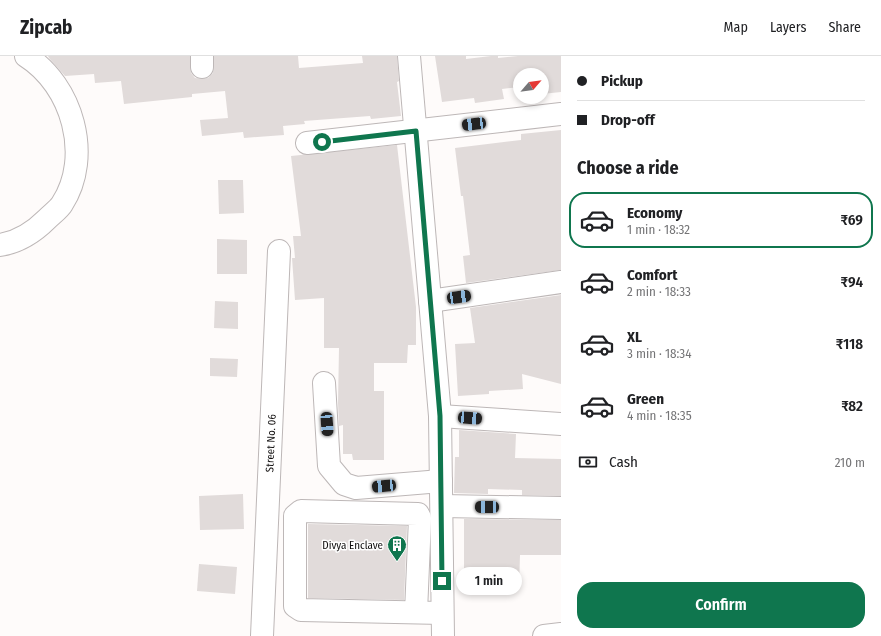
<!DOCTYPE html>
<meta charset="utf-8">
<style>
:root{--surface:#fff;--page:#f6f6f6;--text:#202124;--muted:#757577;--line:#e0e0e0;--accent:#0f764e}
body{margin:0;font-family:"Fira Sans Condensed",sans-serif;background:var(--page);color:var(--text);height:100vh;display:flex;flex-direction:column;font-size:15px;white-space:nowrap}
*{box-sizing:border-box;margin:0}
p{font-size:13px;color:var(--muted)}
.icon{flex:none;width:22px;height:22px;fill:none;stroke:currentColor;stroke-width:2;stroke-linecap:round;stroke-linejoin:round}
.map{position:relative;flex:1;overflow:hidden}
.drawer{display:flex;flex-direction:column;background:var(--surface);width:320px}
.drawer>*{flex:none}
.hud{display:grid;align-content:center;height:88px;padding:0 16px;background:var(--surface)}
.needle{width:26px;rotate:62deg}
.controls{position:absolute;left:513px;top:12px;display:grid;gap:8px}
.controls a{display:grid;place-items:center;width:36px;height:36px;border-radius:50%;background:var(--surface);box-shadow:0 2px 6px #0003;font-size:20px}
.end{position:absolute;width:18px;height:18px;margin:-9px;border:5px solid #0f764e;background:#fff;box-shadow:0 0 0 2px #fff}
.from{border-radius:50%}
.bubble{position:absolute;height:28px;border-radius:14px;background:var(--surface);box-shadow:0 2px 6px #0003;font-size:13px;font-weight:600;line-height:28px;text-align:center}
.car{position:absolute;width:12px;height:24px;margin:-12px -6px;border-radius:5px;box-shadow:0 0 3px 1px #0007;background:linear-gradient(#222 24%,#8ab4d8 0 40%,#222 0 76%,#8ab4d8 0 86%,#222 0)}
.hud b{display:flex;align-items:center;gap:14px;height:38px;font-size:15px}
.hud b+b{border-top:1px solid var(--line)}
.hud i{width:10px;height:10px;background:var(--text)}
ul{padding:0;list-style:none}
li{display:flex;align-items:center;gap:12px;height:56px;margin:0 8px 6px;padding:0 8px;border:2px solid transparent;border-radius:16px}
li div{flex:1}
li b{display:block;font-size:15px}
li em{font-style:normal;font-weight:600}
li.current{border-color:var(--accent)}
li>.icon{width:36px;height:36px;stroke-width:1.5}
h2{padding:0 16px;font-size:18px;line-height:48px}
.pay{display:flex;align-items:center;gap:10px;height:44px;padding:0 16px;font-size:15px}
.pay p{margin-inline-start:auto}
.button{display:flex;gap:8px;margin-top:auto;padding:8px 16px}
.button a{flex:1;height:46px;border-radius:16px;background:var(--accent);color:#fff;font-size:16px;font-weight:600;line-height:46px;text-align:center}
header{display:flex;align-items:center;gap:24px;box-sizing:border-box;height:56px;padding:0 20px;background:var(--surface);border-bottom:1px solid var(--line)}
header strong{font-size:19px}
nav{display:flex;gap:22px;margin-inline-start:auto;font-size:14px}
main{display:flex;flex:1;min-height:0}
.map>svg:first-child{display:block}
</style>
<header>
<strong>Zipcab</strong>
<nav><a>Map</a><a>Layers</a><a>Share</a></nav>
</header>
<main>
<div class="map">
<svg width="561" height="580" viewBox="0 0 561 580">
<rect width="100%" height="100%" fill="#fefbfa"/>
<g fill="#e1dbda">
<path d="M 48,0 L 190,0 L 191,17 L 195,22 L 202,23 L 208,22 L 213,17 L 214,0 L 298,0 L 299,12 L 363,7 L 362,0 L 397,0 L 399,25 L 397,26 L 401,60 L 371,63 L 370,60 L 304,65 L 305,68 L 283,70 L 284,79 L 244,82 L 243,76 L 202,80 L 200,64 L 228,62 L 225,35 L 192,38 L 192,41 L 124,48 L 121,25 L 95,27 L 94,18 L 65,20 L 49,2 Z"/>
<path d="M 435,0 L 466,0 L 466,3 L 491,0 L 498,0 L 498,2 L 518,0 L 561,0 L 561,36 L 542,38 L 542,19 L 520,19 L 520,31 L 502,33 L 504,43 L 475,47 L 474,42 L 442,46 Z"/>
<path d="M 561,74 L 561,214 L 466,227 L 463,200 L 470,199 L 463,140 L 461,140 L 455,92 L 521,84 L 521,78 Z"/>
<path d="M 397,89 L 416,251 L 416,289 L 408,289 L 407,307 L 374,307 L 374,335 L 384,335 L 384,404 L 353,404 L 352,398 L 343,398 L 343,369 L 339,370 L 338,347 L 339,292 L 324,292 L 324,242 L 295,244 L 292,202 L 295,202 L 293,180 L 301,180 L 291,100 Z"/>
<path d="M 218,124 L 243,124 L 244,157 L 219,158 Z"/>
<path d="M 217,183 L 247,184 L 247,218 L 217,218 Z"/>
<path d="M 561,239 L 561,328 L 522,318 L 523,333 L 489,335 L 489,338 L 458,340 L 455,288 L 475,287 L 470,252 Z"/>
<path d="M 215,245 L 238,246 L 238,273 L 214,272 Z"/>
<path d="M 210,302 L 238,303 L 237,321 L 210,320 Z"/>
<path d="M 459,374 L 516,378 L 515,402 L 561,403 L 561,440 L 522,439 L 522,434 L 488,433 L 488,438 L 454,437 L 455,401 L 459,401 Z"/>
<path d="M 243,438 L 244,473 L 200,474 L 199,440 Z"/>
<path d="M 464,463 L 561,464 L 561,499 L 520,499 L 519,532 L 464,532 Z"/>
<path d="M 308,468 L 407,470 L 404,544 L 308,542 Z"/>
<path d="M 199,508 L 237,511 L 235,538 L 197,535 Z"/>
</g>
<g fill="none" stroke-linecap="round" stroke-linejoin="round">
<defs>
<g id="minor">
<path d="M 202,0 L 202,11"/>
<path d="M 409,0 L 440,360 L 443,580"/>
<path d="M 307,87 L 561,58"/>
<path d="M 0,189 C 19,186 34,176 47,163 C 52,158 59,153 62,148 C 93,100 72,29 26,0"/>
<path d="M 430,245 L 561,226"/>
<path d="M 324,327 L 329,410 L 344,428 L 356,432 L 441,425"/>
<path d="M 440,360 L 561,368"/>
<path d="M 442,450 L 561,452"/>
<path d="M 416,556 L 420,462 L 418,458 L 301,455 L 295,460 L 295,550 L 301,554 L 442,557"/>
<path id="s1" d="M 262,580 L 279,195"/>
<path d="M 544,580 L 561,578"/>
</g>
</defs>
<use href="#minor" stroke="#bdb7b7" stroke-width="24"/>
<use href="#minor" stroke="#fff" stroke-width="22"/>
</g>
<g fill="none" stroke-linecap="round" stroke-linejoin="round">
<path stroke="#0f764e" stroke-width="5" d="M 322,86 L 416,75 L 440,360 L 442,525"/>
</g>
<defs>
<symbol id="building-pin" viewBox="-11 -11 22 30"><path d="M0 17L-7.5 6A9.5 9.5 0 1 1 7.5 6Z" fill="#0f764e" stroke="#fff"/><path d="M-4-6H4V6H1V3H-1V6H-4ZM-2.5-4.3h1.7v1.8h-1.7ZM.8-4.3h1.7v1.8H.8ZM-2.5-1h1.7V.8h-1.7ZM.8-1h1.7V.8H.8Z" fill="#fff"/></symbol>
</defs>
<g fill-rule="evenodd">
<use href="#building-pin" x="386" y="478" width="22" height="30"/>
</g>
<g text-anchor="middle" dominant-baseline="central" stroke-width="3" stroke-linejoin="round" paint-order="stroke">
<g font-size="11" fill="#110f0f" stroke="#fff">
<text stroke="none"><textPath href="#s1" startOffset="193">Street No. 06</textPath></text>
</g>
<g font-size="11" fill="#110f0f" stroke="#fff" text-anchor="end">
<text x="383" y="489">Divya Enclave</text>
</g>
</g>
</svg>
<div class="controls">
<a><svg class="needle" viewBox="-14 -14 28 28"><path d="M0-13l5 13h-10z" fill="#e53935"/><path d="M0 13l5-13h-10z" fill="#757577"/></svg></a>
</div>
<i class="end from" style="left:322px;top:86px"></i>
<i class="end" style="left:442px;top:525px"></i>
<div class="bubble" style="left:456px;top:511px;width:66px">1 min</div>
<i class="car" style="left:474px;top:68px;rotate:263deg"></i>
<i class="car" style="left:459px;top:241px;rotate:82deg"></i>
<i class="car" style="left:470px;top:362px;rotate:94deg"></i>
<i class="car" style="left:327px;top:368px;rotate:176deg"></i>
<i class="car" style="left:384px;top:430px;rotate:265deg"></i>
<i class="car" style="left:487px;top:451px;rotate:271deg"></i>
</div>
<section class="drawer">
<div class="hud">
<b><i class="from"></i>Pickup</b>
<b><i></i>Drop-off</b>
</div>
<h2>Choose a ride</h2>
<ul>
<li class="current"><svg class="icon" aria-label="car" viewBox="0 0 24 24"><path d="M5 17H2v-5l4-1 3-4h7l3 4 3 1v5h-3M9 17h6M6 11h13"/><circle cx="7" cy="17" r="2"/><circle cx="17" cy="17" r="2"/></svg><div><b>Economy</b><p>1 min · 18:32</p></div><em>₹69</em></li>
<li><svg class="icon" aria-label="car" viewBox="0 0 24 24"><path d="M5 17H2v-5l4-1 3-4h7l3 4 3 1v5h-3M9 17h6M6 11h13"/><circle cx="7" cy="17" r="2"/><circle cx="17" cy="17" r="2"/></svg><div><b>Comfort</b><p>2 min · 18:33</p></div><em>₹94</em></li>
<li><svg class="icon" aria-label="car" viewBox="0 0 24 24"><path d="M5 17H2v-5l4-1 3-4h7l3 4 3 1v5h-3M9 17h6M6 11h13"/><circle cx="7" cy="17" r="2"/><circle cx="17" cy="17" r="2"/></svg><div><b>XL</b><p>3 min · 18:34</p></div><em>₹118</em></li>
<li><svg class="icon" aria-label="car" viewBox="0 0 24 24"><path d="M5 17H2v-5l4-1 3-4h7l3 4 3 1v5h-3M9 17h6M6 11h13"/><circle cx="7" cy="17" r="2"/><circle cx="17" cy="17" r="2"/></svg><div><b>Green</b><p>4 min · 18:35</p></div><em>₹82</em></li>
</ul>
<div class="pay"><svg class="icon" aria-label="cash" viewBox="0 0 24 24"><path d="M3 7h18v10H3z"/><circle cx="12" cy="12" r="2"/></svg>Cash<p>210 m</p></div>
<div class="button"><a>Confirm</a></div>
</section>
</main>
